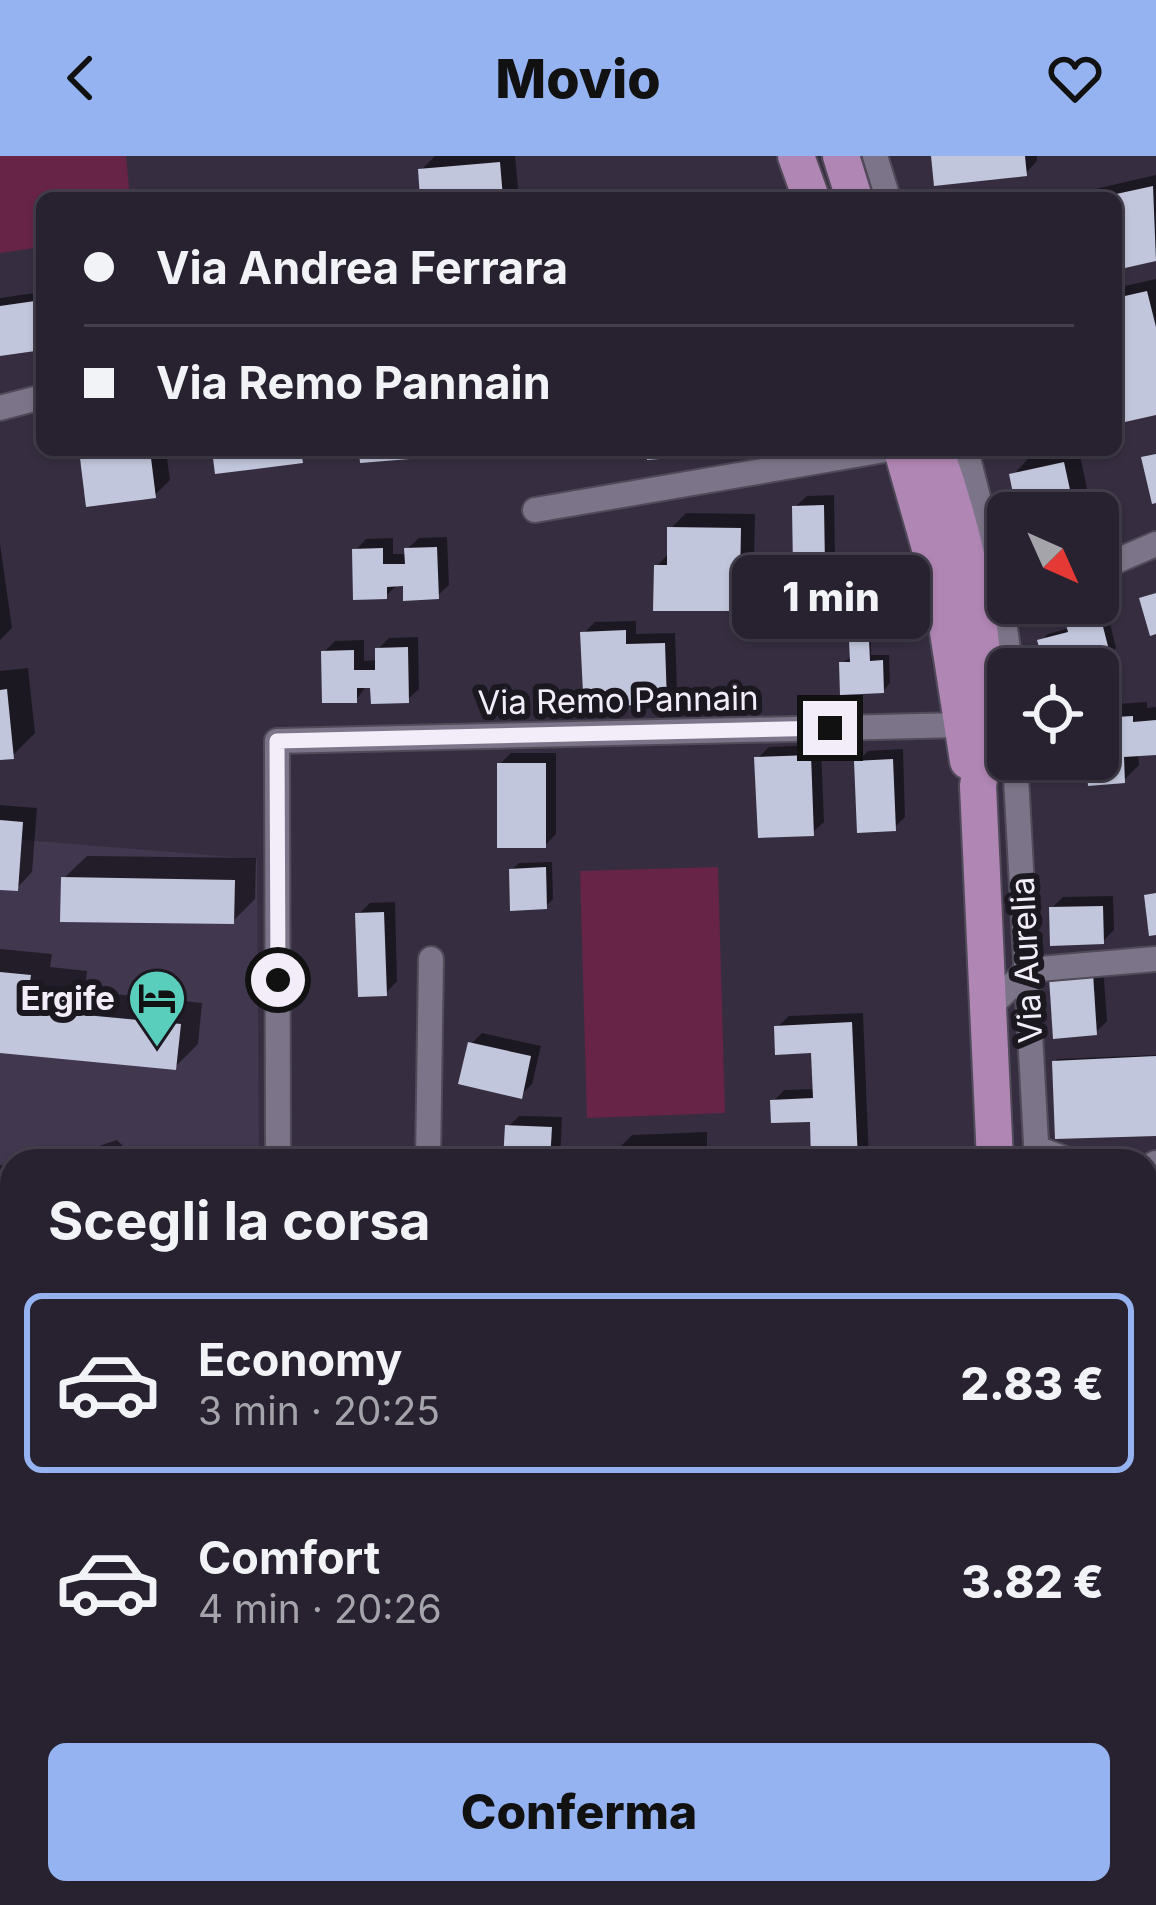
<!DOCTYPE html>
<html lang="it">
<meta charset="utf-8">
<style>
:root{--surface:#282230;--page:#302a38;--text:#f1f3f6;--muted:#a5a4ab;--line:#443f4c;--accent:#95b2f1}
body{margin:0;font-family:Inter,sans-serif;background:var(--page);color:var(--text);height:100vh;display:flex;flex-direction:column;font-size:45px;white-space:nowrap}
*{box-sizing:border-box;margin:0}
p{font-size:39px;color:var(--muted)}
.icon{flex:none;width:66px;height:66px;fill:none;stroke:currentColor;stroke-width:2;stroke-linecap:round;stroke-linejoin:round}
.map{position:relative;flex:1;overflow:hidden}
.panel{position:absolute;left:0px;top:993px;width:1158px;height:756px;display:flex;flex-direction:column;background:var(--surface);border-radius:36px 36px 0 0;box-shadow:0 3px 9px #0004,0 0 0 3px var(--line)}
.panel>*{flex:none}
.guide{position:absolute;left:36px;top:36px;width:1086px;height:264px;border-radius:18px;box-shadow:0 3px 9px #0004,0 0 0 3px var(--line);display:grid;align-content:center;height:264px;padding:0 48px;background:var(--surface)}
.needle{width:78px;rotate:135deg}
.controls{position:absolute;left:987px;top:336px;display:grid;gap:24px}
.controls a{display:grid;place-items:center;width:132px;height:132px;border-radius:18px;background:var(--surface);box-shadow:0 3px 9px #0004,0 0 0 3px var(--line);font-size:60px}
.end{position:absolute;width:54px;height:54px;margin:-27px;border:15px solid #f2edf9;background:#111;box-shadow:0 0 0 6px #111}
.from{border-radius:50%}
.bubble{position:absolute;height:84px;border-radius:18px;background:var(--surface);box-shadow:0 3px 9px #0004,0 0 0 3px var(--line);font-size:39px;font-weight:800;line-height:84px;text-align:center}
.guide b{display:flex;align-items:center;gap:42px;height:114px;font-size:45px}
.guide b+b{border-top:3px solid var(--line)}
.guide i{width:30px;height:30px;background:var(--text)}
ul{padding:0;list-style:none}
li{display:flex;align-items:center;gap:36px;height:180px;margin:0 24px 18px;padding:0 24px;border:6px solid transparent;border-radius:18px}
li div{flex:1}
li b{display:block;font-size:45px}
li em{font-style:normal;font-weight:800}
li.on{border-color:var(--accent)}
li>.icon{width:108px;height:108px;stroke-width:1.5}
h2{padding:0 48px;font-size:54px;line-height:144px}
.button{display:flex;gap:24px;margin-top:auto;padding:24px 48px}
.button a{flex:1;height:138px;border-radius:18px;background:var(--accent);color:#111;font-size:48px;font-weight:800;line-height:138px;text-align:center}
header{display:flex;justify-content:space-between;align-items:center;height:156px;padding:0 48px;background:var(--accent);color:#111;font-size:54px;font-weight:800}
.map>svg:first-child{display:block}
</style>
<header><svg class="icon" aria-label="back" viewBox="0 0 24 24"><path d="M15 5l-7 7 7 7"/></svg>Movio<svg class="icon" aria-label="heart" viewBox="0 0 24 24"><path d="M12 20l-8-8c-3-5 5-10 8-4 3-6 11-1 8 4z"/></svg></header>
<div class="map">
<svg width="1156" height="1749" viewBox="0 0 1156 1749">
<rect width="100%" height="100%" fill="#362e40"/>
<path fill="#41374e" d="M 0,682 L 257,703 L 259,1005 L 12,1005 L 12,1737 L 318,1737 L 318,1749 L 0,1749 Z"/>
<g fill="#672446">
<path d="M 0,0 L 126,0 L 130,42 L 42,42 L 42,91 L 0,97 Z"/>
<path d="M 718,711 L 725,957 L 587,962 L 580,715 Z"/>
</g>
<g fill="#0007">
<path d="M 435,0 L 515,0 L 519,42 L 423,42 L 421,14 Z"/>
<path d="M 934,0 L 1037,0 L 1037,5 L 1026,17 Z"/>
<path d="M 1156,19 L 1156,102 L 1116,111 L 1116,42 L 1083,42 L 1091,34 Z"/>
<path d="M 1156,123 L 1156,256 L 1116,265 L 1116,132 Z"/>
<path d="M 42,136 L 42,191 L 0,197 L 0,142 Z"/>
<path d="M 82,294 L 166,294 L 170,324 L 155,339 Z"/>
<path d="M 1079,294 L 1092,357 L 1040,357 L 1013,319 L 1028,303 Z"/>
<path d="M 834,339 L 835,397 L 824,408 L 795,351 L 807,340 Z"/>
<path d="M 686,357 L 755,358 L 754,405 L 744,415 L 743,436 L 728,452 L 657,410 L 670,396 L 670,373 Z"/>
<path d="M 447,381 L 449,429 L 437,440 L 405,427 L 397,429 L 386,440 L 355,395 L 366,383 L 393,382 L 393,398 L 407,398 L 407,393 L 419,382 Z"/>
<path d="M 0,388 L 12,472 L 0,484 Z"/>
<path d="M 896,432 L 898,477 L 871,481 L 871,499 L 889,499 L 890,527 L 883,535 L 842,507 L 853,500 L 852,481 L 832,437 Z"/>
<path d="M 1102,435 L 1116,492 L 1109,499 L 1048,513 L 1041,485 L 1048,478 L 1070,472 L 1065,450 L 1098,447 L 1098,436 Z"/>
<path d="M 636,465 L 636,478 L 675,477 L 677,533 L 666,545 L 621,532 L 583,478 L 595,466 Z"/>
<path d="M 418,481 L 419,533 L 407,544 L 373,529 L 367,529 L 356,544 L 324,496 L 335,485 L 364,484 L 364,505 L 378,504 L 378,493 L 389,482 Z"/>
<path d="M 28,512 L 35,577 L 12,600 L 0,601 L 0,515 Z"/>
<path d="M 1147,546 L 1147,552 L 1156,551 L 1156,596 L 1138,597 L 1139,609 L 1124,624 L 1089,603 L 1098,603 L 1098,553 L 1102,549 Z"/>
<path d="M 821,589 L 824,666 L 812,677 L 757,603 L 769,591 Z"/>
<path d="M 903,593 L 905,661 L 894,672 L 857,606 L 868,595 Z"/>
<path d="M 511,597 L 556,597 L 556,678 L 545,689 L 500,608 Z"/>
<path d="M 0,649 L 37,652 L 32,716 L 17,732 L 0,731 Z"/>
<path d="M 87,700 L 256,702 L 255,743 L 233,765 L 64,722 Z"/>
<path d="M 552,706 L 553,743 L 546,750 L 512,714 L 519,707 Z"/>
<path d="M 1113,740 L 1114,774 L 1103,785 L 1052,752 L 1063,741 Z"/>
<path d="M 395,746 L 397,825 L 386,837 L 358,759 L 370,747 Z"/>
<path d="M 0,793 L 52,798 L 50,811 L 87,815 L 85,835 L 202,847 L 198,888 L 175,911 L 0,894 Z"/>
<path d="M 1103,808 L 1107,865 L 1096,876 L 1052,822 Z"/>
<path d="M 863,857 L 869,1005 L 786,1005 L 791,1000 L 814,999 L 812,962 L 773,946 L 784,934 L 815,933 L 814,894 L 777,871 L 789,860 Z"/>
<path d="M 482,877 L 541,890 L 532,928 L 521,939 L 471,888 Z"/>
<path d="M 1156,899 L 1156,977 L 1055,906 L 1057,903 Z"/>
<path d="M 519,960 L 562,961 L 560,1005 L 506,1005 L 508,971 Z"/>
<path d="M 707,976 L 707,1005 L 617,1005 L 617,994 L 632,979 Z"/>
<path d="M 117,984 L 136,1003 L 149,1005 L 84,1005 L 99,990 Z"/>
<path d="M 0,1009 L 12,1010 L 12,1159 L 0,1163 Z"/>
<path d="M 1146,1380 L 1156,1382 L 1146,1410 Z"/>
<path d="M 1146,1433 L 1155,1435 L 1146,1466 Z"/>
<path d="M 849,1737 L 936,1737 L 936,1743 L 930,1749 L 849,1749 Z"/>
<path d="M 1130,1737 L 1146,1738 L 1146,1749 L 1119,1749 Z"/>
</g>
<g fill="#c2c6dc">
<path d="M 931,0 L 1025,0 L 1027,20 L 934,30 Z"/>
<path d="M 500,6 L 503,42 L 420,42 L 418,13 Z"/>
<path d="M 1153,30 L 1156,105 L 1116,114 L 1116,42 L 1107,40 Z"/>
<path d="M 1147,135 L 1156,171 L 1156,259 L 1116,268 L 1116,142 Z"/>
<path d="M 42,144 L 42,194 L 0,200 L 0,150 Z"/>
<path d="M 79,294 L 150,294 L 156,342 L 86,351 Z"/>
<path d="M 212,294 L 301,294 L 303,307 L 215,318 Z"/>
<path d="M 359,294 L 447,294 L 447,300 L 360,307 Z"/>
<path d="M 646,294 L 720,294 L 720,298 L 647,304 Z"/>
<path d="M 1156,298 L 1156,347 L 1152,348 L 1141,301 Z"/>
<path d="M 1064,306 L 1075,357 L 1038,357 L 1037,353 L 1017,357 L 1009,318 Z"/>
<path d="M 824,349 L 825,411 L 793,412 L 792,350 Z"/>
<path d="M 667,371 L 741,372 L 740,423 L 730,423 L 729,455 L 653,455 L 654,409 L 667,409 Z"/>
<path d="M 437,391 L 439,443 L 403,445 L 403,430 L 387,431 L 387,443 L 353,444 L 352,393 L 383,392 L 383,408 L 405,408 L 404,392 Z"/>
<path d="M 895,433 L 897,483 L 869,484 L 870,505 L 883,504 L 884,537 L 840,539 L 839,506 L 850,506 L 849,484 L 831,485 L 829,436 Z"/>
<path d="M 1156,437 L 1156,478 L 1150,480 L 1139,442 Z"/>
<path d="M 1070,447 L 1097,447 L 1111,502 L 1067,513 L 1045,513 L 1037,484 L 1068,476 L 1061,449 Z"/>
<path d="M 626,474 L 626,488 L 665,487 L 667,547 L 618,550 L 618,535 L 583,537 L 580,476 Z"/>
<path d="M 408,491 L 409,547 L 371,548 L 370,532 L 357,532 L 357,547 L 322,547 L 321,495 L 354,494 L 354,514 L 375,514 L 375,492 Z"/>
<path d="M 7,533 L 14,603 L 0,604 L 0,534 Z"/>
<path d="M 1133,560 L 1133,566 L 1156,564 L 1156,599 L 1124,601 L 1125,627 L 1088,630 L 1086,603 L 1098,603 L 1098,562 Z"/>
<path d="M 811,599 L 814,680 L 758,682 L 754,601 Z"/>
<path d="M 893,603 L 896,675 L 857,677 L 854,605 Z"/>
<rect x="497" y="607" width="49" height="85"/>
<path d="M 0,664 L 23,666 L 18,735 L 0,734 Z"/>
<path d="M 546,711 L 547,753 L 510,755 L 509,713 Z"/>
<path d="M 61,721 L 235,724 L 234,768 L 60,766 Z"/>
<path d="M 1156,737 L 1156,779 L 1149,780 L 1144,739 Z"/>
<path d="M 1103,750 L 1104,788 L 1050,790 L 1049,751 Z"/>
<path d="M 384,756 L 387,840 L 358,841 L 355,757 Z"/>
<path d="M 0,816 L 31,819 L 29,833 L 66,837 L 64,857 L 181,868 L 176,914 L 0,897 Z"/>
<path d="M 1093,817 L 1097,879 L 1053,883 L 1049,821 Z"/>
<path d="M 852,866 L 858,1005 L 811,1005 L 810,966 L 771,967 L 770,944 L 813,942 L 811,897 L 775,899 L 774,870 Z"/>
<path d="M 468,886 L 531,900 L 522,943 L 458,928 Z"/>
<path d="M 1156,900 L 1156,980 L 1055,983 L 1052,905 Z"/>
<path d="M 505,969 L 552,971 L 550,1005 L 503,1005 Z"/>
<path d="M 693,990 L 694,1005 L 614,1005 L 614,993 Z"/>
<path d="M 0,1025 L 12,1026 L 12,1163 L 3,1171 L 0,1167 Z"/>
<path d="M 1154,1306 L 1156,1306 L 1156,1352 L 1146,1350 Z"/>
<path d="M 1154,1597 L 1156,1598 L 1156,1645 L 1146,1643 L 1146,1616 Z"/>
<path d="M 1154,1668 L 1156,1669 L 1156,1725 L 1146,1723 Z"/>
<rect x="846" y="1737" width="76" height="12"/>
</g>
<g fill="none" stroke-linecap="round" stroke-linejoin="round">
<defs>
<g id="street">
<path d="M 875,0 L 888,42"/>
<path d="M 0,252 L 42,241"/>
<path d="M 966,294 L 996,412 L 1011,513"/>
<path d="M 535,354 L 885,294"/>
<path d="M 1098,413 L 1156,388"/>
<path d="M 1015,603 L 1037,1005"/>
<path d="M 988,853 L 1027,814 L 1156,803"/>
<path d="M 1036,992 L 1071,1005"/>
<path d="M 278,1005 L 277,585 L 961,569"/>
<path d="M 428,1005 L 431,803"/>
<path d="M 1146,1012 L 1156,1007"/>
<path d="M 1146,1048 L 1156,1056"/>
<path d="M 1146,1367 L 1156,1369"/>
<path d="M 1146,1566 L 1156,1568"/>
<path d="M 531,1737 L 617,1749"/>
<path d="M 1036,1749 L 1036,1737"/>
</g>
<g id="primary">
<path d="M 796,0 L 811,42"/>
<path d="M 841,0 L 854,42"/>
<path d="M 902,294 L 941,431 L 968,605"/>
<path d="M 935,294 C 973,399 996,519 978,630 L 995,1005"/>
<path d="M 973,1749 L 974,1737"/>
<path d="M 1005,1749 L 1006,1737"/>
</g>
</defs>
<use href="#street" stroke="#504a59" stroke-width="28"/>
<use href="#primary" stroke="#504a59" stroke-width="40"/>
<use href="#street" stroke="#7c7488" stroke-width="24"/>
<use href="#primary" stroke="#b086b4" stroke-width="36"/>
</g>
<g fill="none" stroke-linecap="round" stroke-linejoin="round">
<path stroke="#f2edf9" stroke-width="15" d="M 278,824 L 277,585 L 830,572"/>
</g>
<defs>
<symbol id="hotel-pin" viewBox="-11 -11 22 30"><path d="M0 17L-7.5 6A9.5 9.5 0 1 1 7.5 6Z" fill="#5acebd" stroke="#1c1820"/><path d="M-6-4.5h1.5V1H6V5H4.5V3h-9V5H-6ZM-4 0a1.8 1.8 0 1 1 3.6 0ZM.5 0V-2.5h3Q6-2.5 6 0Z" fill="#111"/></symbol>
</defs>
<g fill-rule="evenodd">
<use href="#hotel-pin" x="124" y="809" width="66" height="90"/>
</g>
<g text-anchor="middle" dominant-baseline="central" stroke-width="12" stroke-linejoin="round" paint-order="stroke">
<g font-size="33" fill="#f2edf9" stroke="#1c1820">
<text transform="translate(618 544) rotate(-1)">Via Remo Pannain</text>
<text transform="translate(1026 804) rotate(-93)">Via Aurelia</text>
</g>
<g font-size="33" font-weight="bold" fill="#f2edf9" stroke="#1c1820" text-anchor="end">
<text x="115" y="842">Ergife</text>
</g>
</g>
</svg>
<div class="controls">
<a><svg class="needle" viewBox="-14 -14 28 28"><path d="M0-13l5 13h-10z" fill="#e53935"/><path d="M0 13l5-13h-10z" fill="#a5a4ab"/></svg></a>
<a><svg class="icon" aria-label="locate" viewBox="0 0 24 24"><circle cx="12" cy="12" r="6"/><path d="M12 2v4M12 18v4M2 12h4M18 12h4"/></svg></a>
</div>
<i class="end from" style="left:278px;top:824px"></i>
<i class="end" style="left:830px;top:572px"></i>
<div class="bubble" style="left:732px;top:399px;width:198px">1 min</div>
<div class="guide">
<b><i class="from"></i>Via Andrea Ferrara</b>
<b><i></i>Via Remo Pannain</b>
</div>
<section class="panel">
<h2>Scegli la corsa</h2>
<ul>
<li class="on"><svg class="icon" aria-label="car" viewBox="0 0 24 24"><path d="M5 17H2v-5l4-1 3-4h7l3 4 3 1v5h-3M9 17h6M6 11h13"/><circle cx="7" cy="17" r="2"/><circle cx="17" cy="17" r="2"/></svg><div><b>Economy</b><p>3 min · 20:25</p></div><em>2.83 €</em></li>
<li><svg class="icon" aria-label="car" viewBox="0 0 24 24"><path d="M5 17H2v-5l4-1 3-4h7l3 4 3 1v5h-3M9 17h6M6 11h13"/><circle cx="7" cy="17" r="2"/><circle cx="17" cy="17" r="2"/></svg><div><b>Comfort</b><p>4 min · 20:26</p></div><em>3.82 €</em></li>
</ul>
<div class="button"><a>Conferma</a></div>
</section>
</div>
